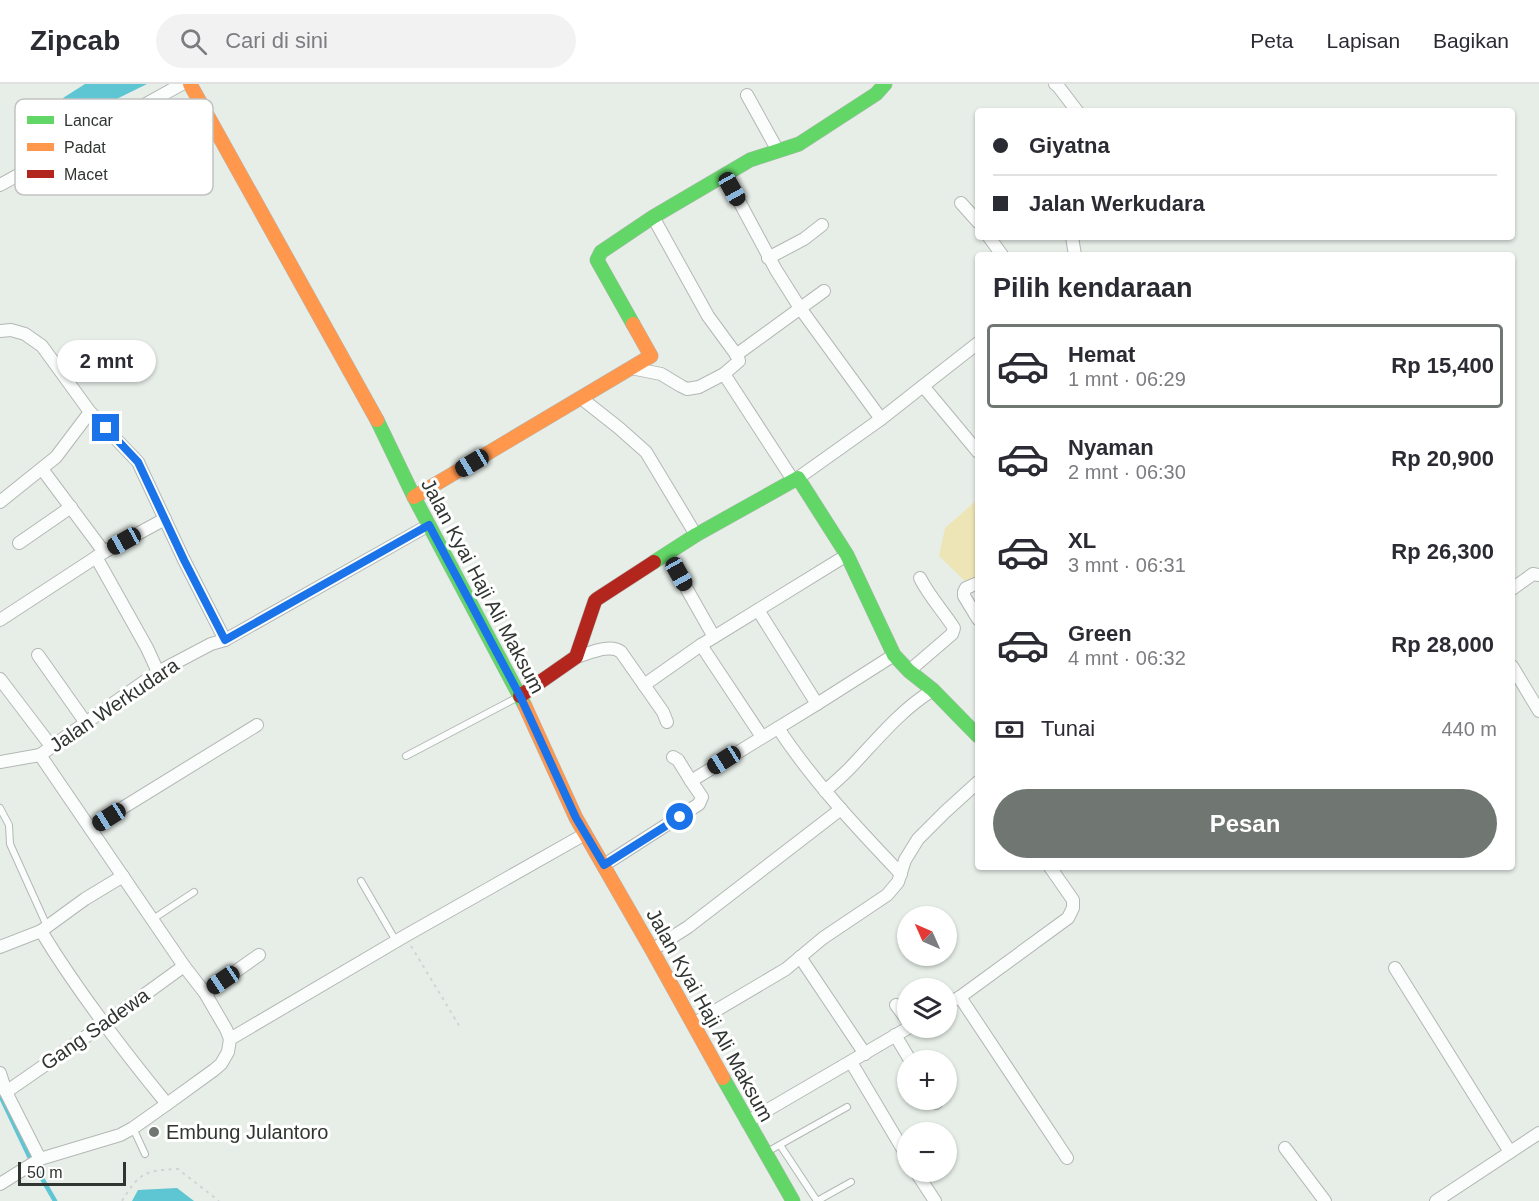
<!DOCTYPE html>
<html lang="id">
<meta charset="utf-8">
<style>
:root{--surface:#fff;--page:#f2f2f3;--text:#2b2b33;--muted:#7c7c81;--line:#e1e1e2;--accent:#707671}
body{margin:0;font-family:Arial,sans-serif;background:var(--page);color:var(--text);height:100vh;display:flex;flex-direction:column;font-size:22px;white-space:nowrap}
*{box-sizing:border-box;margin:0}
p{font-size:20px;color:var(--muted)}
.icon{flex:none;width:33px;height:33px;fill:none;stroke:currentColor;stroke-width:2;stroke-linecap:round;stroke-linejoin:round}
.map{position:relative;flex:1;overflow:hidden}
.side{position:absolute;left:975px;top:168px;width:540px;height:618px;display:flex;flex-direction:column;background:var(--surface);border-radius:6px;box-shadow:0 2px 4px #0004}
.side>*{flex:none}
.guide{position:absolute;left:975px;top:24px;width:540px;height:132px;border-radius:6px;box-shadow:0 2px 4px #0004;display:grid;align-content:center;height:132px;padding:0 18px;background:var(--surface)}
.needle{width:39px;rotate:315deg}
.fabs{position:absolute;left:897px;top:822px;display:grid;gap:12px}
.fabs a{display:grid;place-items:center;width:60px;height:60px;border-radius:50%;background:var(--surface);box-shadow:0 2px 4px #0004;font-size:30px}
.scale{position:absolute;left:18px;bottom:15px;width:108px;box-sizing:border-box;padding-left:6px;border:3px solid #303531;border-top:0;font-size:16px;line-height:21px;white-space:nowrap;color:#303531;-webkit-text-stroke:4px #fff;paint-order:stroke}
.end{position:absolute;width:27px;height:27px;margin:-14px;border:8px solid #1a73e8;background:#fff;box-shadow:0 0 0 3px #fff}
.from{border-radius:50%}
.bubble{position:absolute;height:42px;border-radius:21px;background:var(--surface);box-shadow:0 2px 4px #0004;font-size:20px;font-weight:700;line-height:42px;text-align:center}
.car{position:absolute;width:18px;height:36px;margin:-18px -9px;border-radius:8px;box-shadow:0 0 4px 2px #0007;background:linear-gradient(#222 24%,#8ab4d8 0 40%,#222 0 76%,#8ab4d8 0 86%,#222 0)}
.guide b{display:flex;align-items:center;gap:21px;height:57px;font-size:22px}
.guide b+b{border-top:2px solid var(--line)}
.guide i{width:15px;height:15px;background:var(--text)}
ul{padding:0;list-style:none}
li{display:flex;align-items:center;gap:18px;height:84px;margin:0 12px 9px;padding:0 6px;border:3px solid transparent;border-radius:6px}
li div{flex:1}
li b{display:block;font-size:22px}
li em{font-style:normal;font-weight:700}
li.on{border-color:var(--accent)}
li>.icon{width:54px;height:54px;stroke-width:1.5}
h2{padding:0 18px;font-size:27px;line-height:72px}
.pay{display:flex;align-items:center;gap:15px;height:66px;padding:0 18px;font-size:22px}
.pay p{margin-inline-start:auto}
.action{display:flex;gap:12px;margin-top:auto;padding:12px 18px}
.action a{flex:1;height:69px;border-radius:36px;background:var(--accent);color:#fff;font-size:24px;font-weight:700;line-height:69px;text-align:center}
header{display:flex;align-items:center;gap:36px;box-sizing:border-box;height:84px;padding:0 30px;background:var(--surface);border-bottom:2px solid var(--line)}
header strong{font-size:28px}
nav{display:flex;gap:33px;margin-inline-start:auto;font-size:21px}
.search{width:420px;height:54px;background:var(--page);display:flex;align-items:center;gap:15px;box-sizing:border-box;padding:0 21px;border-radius:33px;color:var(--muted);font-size:22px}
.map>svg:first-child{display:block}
</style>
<header>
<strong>Zipcab</strong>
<div class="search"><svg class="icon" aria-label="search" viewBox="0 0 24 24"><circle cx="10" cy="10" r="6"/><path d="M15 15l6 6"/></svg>Cari di sini</div>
<nav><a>Peta</a><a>Lapisan</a><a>Bagikan</a></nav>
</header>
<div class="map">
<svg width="1539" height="1117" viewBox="0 0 1539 1117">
<rect width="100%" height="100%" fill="#e7eee8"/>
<path fill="#eee5b6" d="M 978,415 L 978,494 L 967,499 L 939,472 L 945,444 Z"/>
<g fill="#5ec5d3">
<path d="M 85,0 L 147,0 L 74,36 L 63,14 Z"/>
<path d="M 177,1104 L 194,1117 L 132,1117 L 138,1106 Z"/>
</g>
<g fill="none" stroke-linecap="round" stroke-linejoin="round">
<path stroke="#5ec5d3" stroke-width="4.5" d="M 0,1011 L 29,1072 L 55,1117"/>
<defs>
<g id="lane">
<path d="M 67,296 L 118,264"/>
<path d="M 406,672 L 520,612"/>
<path d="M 0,724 L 9,741 L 10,760 L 47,842"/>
<path d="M 361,797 L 396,857"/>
<path d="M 153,835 L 194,808"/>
<path d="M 133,1044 L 145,1070"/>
<path d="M 780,1061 L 817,1117"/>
<path d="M 767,1068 L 847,1023"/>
<path d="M 817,1117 L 851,1098"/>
</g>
<g id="street">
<path d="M 1055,0 L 1058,2 L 1077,27"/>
<path d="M 747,11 L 778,67"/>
<path d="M 725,91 L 776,186 L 800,224 L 881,335"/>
<path d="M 0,101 L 182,0"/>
<path d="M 961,119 L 978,138"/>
<path d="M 653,133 L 708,232 L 738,273 L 739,277 L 724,290 L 793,396"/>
<path d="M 989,153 L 1002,171"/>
<path d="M 1072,153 L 1075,171"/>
<path d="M 768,174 L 804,155 L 822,141"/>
<path d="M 0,247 L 11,246 L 25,250 L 42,262 L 90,328 L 138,378 L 184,476 L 225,556"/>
<path d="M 978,259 L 923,302 L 978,368"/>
<path d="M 736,271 L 824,207"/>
<path d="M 631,284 L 661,290 L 681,302 L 687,305 L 699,303 L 724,290"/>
<path d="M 581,314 L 619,344 L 646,368 L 696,451"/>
<path d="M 42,385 L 104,468"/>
<path d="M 798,394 L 881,335 L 923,302"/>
<path d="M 0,418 L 56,373 L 90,328"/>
<path d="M 19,459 L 71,423"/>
<path d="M 667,470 L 714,553"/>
<path d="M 96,473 L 147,564 L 158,588"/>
<path d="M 978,499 L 966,504 L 964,508 L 964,512 L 978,535"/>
<path d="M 1512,505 L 1533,490 L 1539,491"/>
<path d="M 758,526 L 817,620"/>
<path d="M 0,536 L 104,468 L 165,435"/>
<path d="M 701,561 L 762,653"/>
<path d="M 38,571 L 86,639"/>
<path d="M 576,573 C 588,570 610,559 621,568 L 663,628 L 667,638"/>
<path d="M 1512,582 L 1539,627"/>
<path d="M 909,587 L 952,550 L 954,544 C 943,527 929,512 920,494"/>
<path d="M 0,595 L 51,662"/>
<path d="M 644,601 L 701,561 L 847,471"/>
<path d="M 778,644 C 813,697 857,744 901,790"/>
<path d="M 673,673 L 678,676 L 691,697"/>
<path d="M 0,678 L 40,671 L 158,588 L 211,560 L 225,556 L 429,441"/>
<path d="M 825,707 C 833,700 841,693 849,685 C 876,657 899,627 933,606"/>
<path d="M 90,744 L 257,641"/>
<path d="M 604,781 L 699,720 L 702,713 L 691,697 L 817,620 L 894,571"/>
<path d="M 41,847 C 78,908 122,965 167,1020"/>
<path d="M 0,863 L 41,847 L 85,815 L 123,792"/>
<path d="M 652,866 L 688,843 L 841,725"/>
<path d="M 800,873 L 865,970"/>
<path d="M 1395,884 L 1510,1068"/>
<path d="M 205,909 L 259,871"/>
<path d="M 960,913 L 1067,1074"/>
<path d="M 946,920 L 960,913 L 1068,834 L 1073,824 L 1073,816 L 1050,783"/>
<path d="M 896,921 L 908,937"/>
<path d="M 693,940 L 786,885 L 823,854 L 887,811 L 898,798 L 905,776 L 918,755 L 945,728 L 978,698"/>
<path d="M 895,951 L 910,976"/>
<path d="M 230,955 L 405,852 L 585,750"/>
<path d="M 851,978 L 908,1074"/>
<path d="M 0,989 L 6,1008 L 40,1075"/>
<path d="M 6,1008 L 104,940 L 184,882"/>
<path d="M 934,1016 L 936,1019"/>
<path d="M 747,1038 L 908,944"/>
<path d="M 1285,1064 L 1325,1117"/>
<path d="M 916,1088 L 935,1117"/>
<path d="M 0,1100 L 40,1075 L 120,1051 L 133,1044 L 167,1020 L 214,986 L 221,980 L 228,968 L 230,955 L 226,945 L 205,909 L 184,882 L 40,671"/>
<path d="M 1436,1117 L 1539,1049"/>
</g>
<g id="fast">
<path d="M 633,240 L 597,176 L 601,168 L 653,133 L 750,76 L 799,60 L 876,10 L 885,0"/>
<path d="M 377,336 L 414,413 L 525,622"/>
<path d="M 654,478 L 696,451 L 798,394 L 847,471 L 894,571 L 909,587 L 933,606 L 978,652"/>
<path d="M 723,994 L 793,1117"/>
</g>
<g id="slow">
<path d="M 190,0 L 377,336"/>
<path d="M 414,413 L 651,272 L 633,240"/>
<path d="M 525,622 L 576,734 L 652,866 L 723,994"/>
</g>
<path id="jam" d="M 520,612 L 576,573 L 595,517 L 597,515 L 654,478"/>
</defs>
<use href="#lane" stroke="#b3b8b4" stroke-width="8"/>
<use href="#street" stroke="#b3b8b4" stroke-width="14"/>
<use href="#fast" stroke="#b3b8b4" stroke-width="15"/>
<use href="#slow" stroke="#b3b8b4" stroke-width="15"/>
<use href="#jam" stroke="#b3b8b4" stroke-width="15"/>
<g stroke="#d2d4d3" stroke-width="2" stroke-dasharray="3 4.5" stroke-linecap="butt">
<path d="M 411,862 L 460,943"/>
<path d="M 122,1117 C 139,1089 145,1086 178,1085 L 219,1117"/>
</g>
<use href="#lane" stroke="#fbfcfc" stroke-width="6"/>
<use href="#street" stroke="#fbfcfc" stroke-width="12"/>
<use href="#fast" stroke="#63d668" stroke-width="14"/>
<use href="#slow" stroke="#ff974d" stroke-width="14"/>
<use href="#jam" stroke="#b3261e" stroke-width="14"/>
</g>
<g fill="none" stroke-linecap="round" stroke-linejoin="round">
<path stroke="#1a73e8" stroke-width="8" d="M 106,344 L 138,378 L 184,476 L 225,556 L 429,441 L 520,612 L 576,734 L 604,781 L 680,733"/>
</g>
<circle fill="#707671" stroke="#fff" stroke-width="2" cx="154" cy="1048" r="6"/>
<g text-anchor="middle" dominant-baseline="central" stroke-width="6" stroke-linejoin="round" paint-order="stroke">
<g font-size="20" fill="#303531" stroke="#fff">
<text transform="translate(483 502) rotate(62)">Jalan Kyai Haji Ali Maksum</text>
<text transform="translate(114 621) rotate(-34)">Jalan Werkudara</text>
<text transform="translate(710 931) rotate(61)">Jalan Kyai Haji Ali Maksum</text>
<text transform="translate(95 945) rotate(-35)">Gang Sadewa</text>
</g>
<g font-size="20" fill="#303531" stroke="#fff" text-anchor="start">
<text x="166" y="1048">Embung Julantoro</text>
</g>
</g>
<rect x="15" y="15" width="198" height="96" rx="9" fill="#fff" stroke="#c1c2c1" stroke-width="1.5"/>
<rect x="27" y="32" width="27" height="8" fill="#63d668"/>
<rect x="27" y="59" width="27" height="8" fill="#ff974d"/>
<rect x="27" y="86" width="27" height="8" fill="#b3261e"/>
<g font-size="16" fill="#303531">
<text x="64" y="42">Lancar</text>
<text x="64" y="69">Padat</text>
<text x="64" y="96">Macet</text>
</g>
</svg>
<div class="fabs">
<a><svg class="needle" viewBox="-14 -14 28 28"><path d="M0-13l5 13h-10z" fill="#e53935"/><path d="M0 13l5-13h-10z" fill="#7c7c81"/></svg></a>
<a><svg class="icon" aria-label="layers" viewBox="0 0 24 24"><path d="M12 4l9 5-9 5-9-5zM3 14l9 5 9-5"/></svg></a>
<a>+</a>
<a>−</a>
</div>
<div class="scale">50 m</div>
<i class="end from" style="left:680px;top:733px"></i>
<i class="end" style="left:106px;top:344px"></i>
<div class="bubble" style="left:57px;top:256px;width:99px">2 mnt</div>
<i class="car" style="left:732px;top:105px;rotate:151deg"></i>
<i class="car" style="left:472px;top:379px;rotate:239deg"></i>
<i class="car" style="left:124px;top:457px;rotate:241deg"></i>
<i class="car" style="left:679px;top:490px;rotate:151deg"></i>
<i class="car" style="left:724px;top:676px;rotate:238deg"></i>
<i class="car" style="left:109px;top:733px;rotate:238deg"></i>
<i class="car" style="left:223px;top:896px;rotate:236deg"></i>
<div class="guide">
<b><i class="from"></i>Giyatna</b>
<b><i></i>Jalan Werkudara</b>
</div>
<section class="side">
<h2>Pilih kendaraan</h2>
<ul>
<li class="on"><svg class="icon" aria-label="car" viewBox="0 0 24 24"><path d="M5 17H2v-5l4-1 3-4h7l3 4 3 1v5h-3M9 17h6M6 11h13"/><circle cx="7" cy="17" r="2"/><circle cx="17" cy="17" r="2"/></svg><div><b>Hemat</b><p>1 mnt · 06:29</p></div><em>Rp 15,400</em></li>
<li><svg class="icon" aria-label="car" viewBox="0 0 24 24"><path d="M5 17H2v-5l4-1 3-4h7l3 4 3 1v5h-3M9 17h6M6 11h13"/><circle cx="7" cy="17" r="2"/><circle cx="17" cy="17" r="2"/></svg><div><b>Nyaman</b><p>2 mnt · 06:30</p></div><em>Rp 20,900</em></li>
<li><svg class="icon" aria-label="car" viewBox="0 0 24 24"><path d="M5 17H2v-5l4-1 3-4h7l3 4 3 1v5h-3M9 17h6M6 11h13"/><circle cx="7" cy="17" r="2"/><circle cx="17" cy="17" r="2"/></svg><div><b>XL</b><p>3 mnt · 06:31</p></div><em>Rp 26,300</em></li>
<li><svg class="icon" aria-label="car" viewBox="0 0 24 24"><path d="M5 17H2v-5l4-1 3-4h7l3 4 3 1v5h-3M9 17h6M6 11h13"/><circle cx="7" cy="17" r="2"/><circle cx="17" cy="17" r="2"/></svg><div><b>Green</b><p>4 mnt · 06:32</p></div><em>Rp 28,000</em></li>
</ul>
<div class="pay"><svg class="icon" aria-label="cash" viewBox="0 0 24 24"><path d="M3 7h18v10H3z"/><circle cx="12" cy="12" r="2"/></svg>Tunai<p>440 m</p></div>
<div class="action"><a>Pesan</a></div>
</section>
</div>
